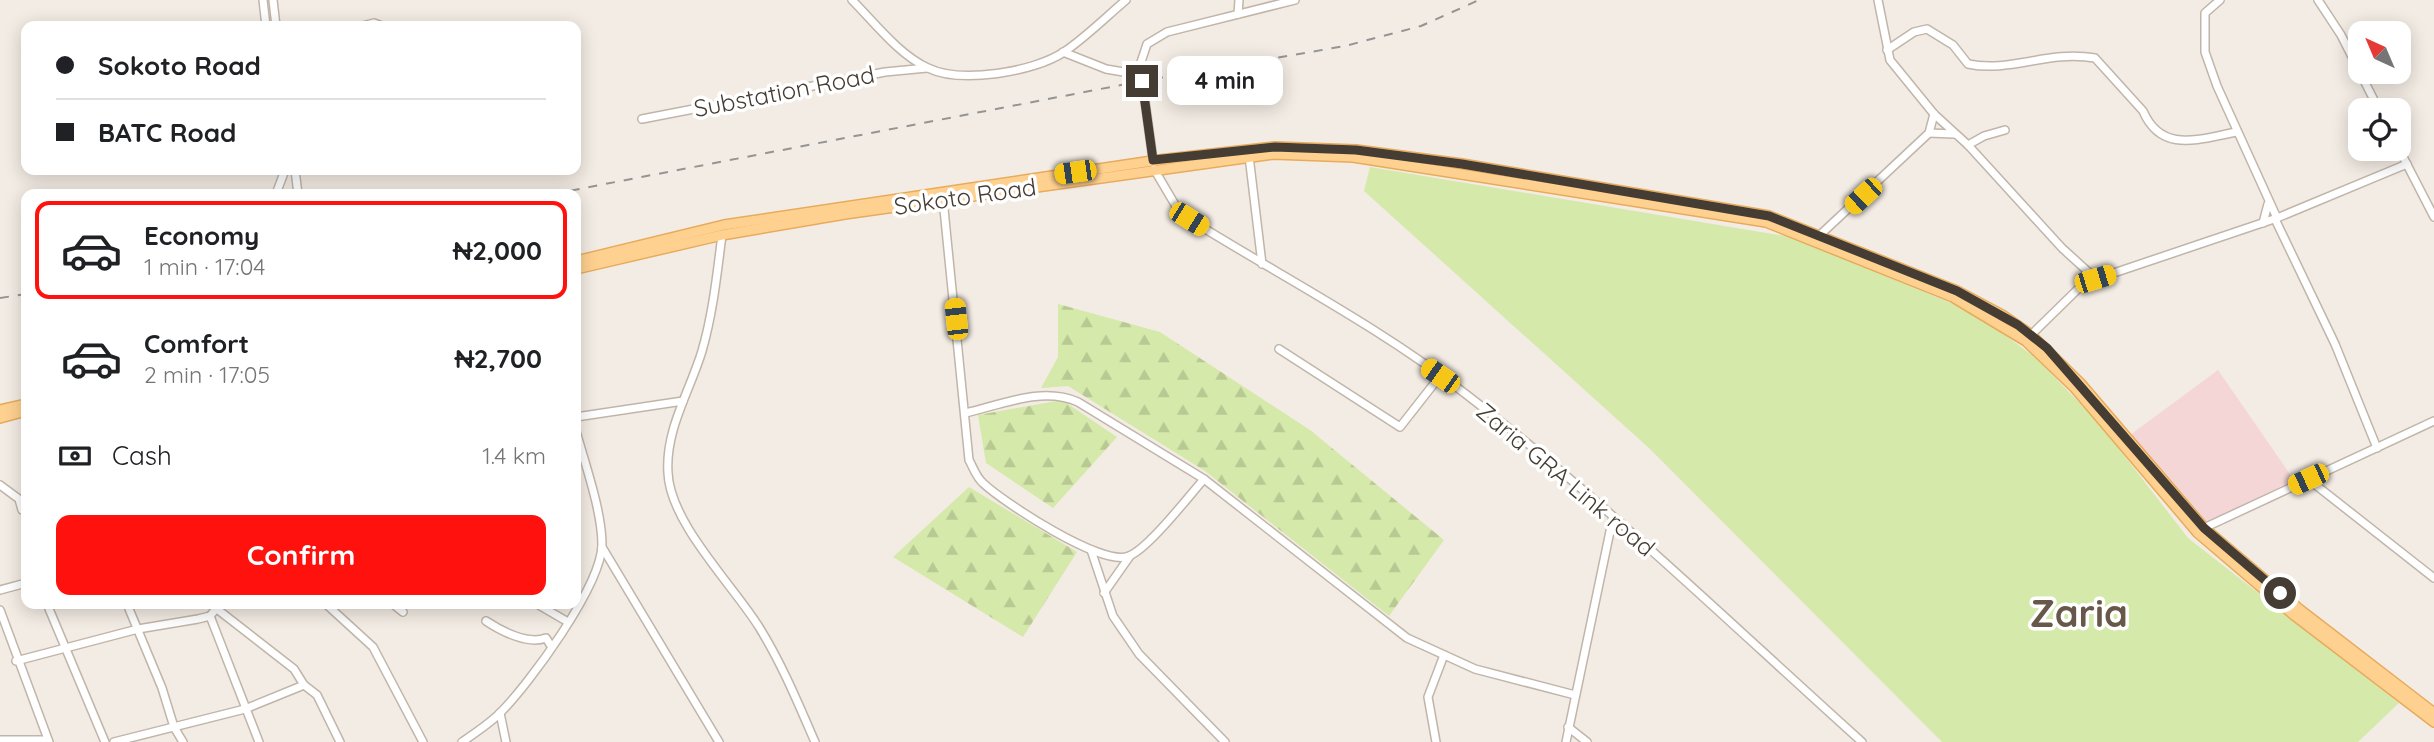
<!DOCTYPE html>
<meta charset="utf-8">
<style>
:root{--surface:#fff;--page:#f2f2f2;--text:#202124;--muted:#757577;--line:#e0e0e0;--accent:#ff120e}
body{margin:0;font-family:Quicksand,sans-serif;background:var(--page);color:var(--text);height:100vh;display:flex;flex-direction:column;font-size:26px;white-space:nowrap}
*{box-sizing:border-box;margin:0}
p{font-size:23px;color:var(--muted)}
.icon{flex:none;width:38px;height:38px;fill:none;stroke:currentColor;stroke-width:2;stroke-linecap:round;stroke-linejoin:round}
.map{position:relative;flex:1;overflow:hidden}
.drawer{position:absolute;left:21px;top:189px;width:560px;height:420px;display:flex;flex-direction:column;background:var(--surface);border-radius:14px;box-shadow:0 4px 18px #0003}
.drawer>*{flex:none}
.guide{position:absolute;left:21px;top:21px;width:560px;height:154px;border-radius:14px;box-shadow:0 4px 18px #0003;display:grid;align-content:center;height:154px;padding:0 35px;background:var(--surface)}
.needle{width:46px;rotate:316deg}
.fabs{position:absolute;left:2348px;top:21px;display:grid;gap:14px}
.fabs a{display:grid;place-items:center;width:63px;height:63px;border-radius:14px;background:var(--surface);box-shadow:0 4px 18px #0003;font-size:35px}
.end{position:absolute;width:32px;height:32px;margin:-16px;border:9px solid #453c33;background:#fff;box-shadow:0 0 0 4px #fff}
.from{border-radius:50%}
.bubble{position:absolute;height:49px;border-radius:14px;background:var(--surface);box-shadow:0 4px 18px #0003;font-size:23px;font-weight:700;line-height:49px;text-align:center}
.car{position:absolute;width:21px;height:42px;margin:-21px -10px;border-radius:9px;box-shadow:0 0 5px 2px #0007;background:linear-gradient(#f5c518 24%,#345 0 40%,#f5c518 0 76%,#345 0 86%,#f5c518 0)}
.guide b{display:flex;align-items:center;gap:24px;height:66px;font-size:26px}
.guide b+b{border-top:2px solid var(--line)}
.guide i{width:18px;height:18px;background:var(--text)}
ul{padding:12px 0 0;list-style:none}
li{display:flex;align-items:center;gap:21px;height:98px;margin:0 14px 10px;padding:0 21px;border:4px solid transparent;border-radius:14px}
li div{flex:1}
li b{display:block;font-size:26px}
li em{font-style:normal;font-weight:700}
li.current{border-color:var(--accent)}
li>.icon{width:63px;height:63px;stroke-width:1.5}
.pay{display:flex;align-items:center;gap:18px;height:77px;padding:0 35px;font-size:26px}
.pay p{margin-inline-start:auto}
.primary-button{display:flex;gap:14px;margin-top:auto;padding:14px 35px}
.primary-button a{flex:1;height:80px;border-radius:14px;background:var(--accent);color:#fff;font-size:28px;font-weight:700;line-height:80px;text-align:center}
.map>svg:first-child{display:block}
</style>
<div class="map">
<svg width="2434" height="742" viewBox="0 0 2434 742">
<defs>
<pattern id="forest-firs" width="22" height="20" patternUnits="userSpaceOnUse" patternTransform="scale(1.75)"><rect width="22" height="20" fill="#d5e9aa"/><path d="M5 1l3.5 6h-7zM16 11l3.5 6h-7z" fill="#b8c993"/></pattern>
</defs>
<rect width="100%" height="100%" fill="#f3ece4"/>
<path fill="#f4d6d6" d="M 2218,370 L 2294,480 L 2210,522 L 2201,522 L 2130,435 Z"/>
<g fill="url(#forest-firs)">
<path d="M 1058,304 L 1160,332 L 1310,430 L 1444,540 L 1389,616 L 1205,471 L 1068,386 L 1041,388 L 1058,357 Z"/>
<path d="M 1062,400 L 1117,437 L 1053,508 L 986,463 L 978,415 Z"/>
<path d="M 969,487 L 1077,552 L 1023,637 L 893,557 Z"/>
</g>
<path fill="#d5e9aa" d="M 1370,167 L 1791,237 L 1975,313 L 2036,358 L 2099,423 L 2188,538 L 2399,703 L 2358,742 L 1942,742 L 1650,449 L 1364,191 Z"/>
<g fill="none" stroke-linecap="round" stroke-linejoin="round">
<defs>
<g id="minor">
<path d="M 263,0 L 266,26"/>
<path d="M 273,0 L 276,26"/>
<path d="M 852,0 C 874,22 899,55 928,68 C 961,84 1034,72 1064,52 C 1086,37 1106,17 1126,0"/>
<path d="M 1878,0 L 1890,60 L 1934,114 L 1968,145 L 2062,248 L 2096,279"/>
<path d="M 2220,0 L 2205,13 L 2205,52 L 2217,86 L 2277,218"/>
<path d="M 2318,0 L 2341,35 L 2379,110"/>
<path d="M 1238,14 L 1239,0"/>
<path d="M 362,26 L 374,23 L 382,26"/>
<path d="M 1887,50 L 1914,32 L 1927,29 L 1953,45 L 1968,64 C 2011,73 2047,50 2095,58 L 2143,111 C 2162,155 2201,138 2237,132"/>
<path d="M 1063,52 L 1106,69 L 1141,75"/>
<path d="M 642,119 L 885,72 L 927,68"/>
<path d="M 1929,133 L 1954,134"/>
<path d="M 1968,145 L 1984,136 L 2005,130"/>
<path d="M 2399,149 L 2434,217"/>
<path d="M 1249,156 L 1262,264"/>
<path d="M 1153,160 L 1140,65 L 1147,44 L 1167,32 L 1295,0"/>
<path d="M 1154,169 L 1177,208 L 1189,219 C 1282,277 1380,327 1467,395 C 1605,502 1732,625 1862,742"/>
<path d="M 295,170 L 298,194"/>
<path d="M 276,194 L 285,170"/>
<path d="M 943,199 L 969,460 C 973,467 976,477 983,483 C 1003,502 1103,568 1129,556 C 1148,549 1189,496 1204,479"/>
<path d="M 2275,219 L 2335,344 L 2377,448"/>
<path d="M 2263,223 L 2268,204"/>
<path d="M 1821,234 L 1929,133 L 1934,114"/>
<path d="M 722,235 C 717,274 713,313 702,351 C 690,391 665,430 668,473 C 670,523 733,585 759,627 C 782,664 798,703 815,742"/>
<path d="M 2031,335 L 2079,288 L 2096,279 L 2277,218 L 2407,164"/>
<path d="M 1279,349 L 1400,427 L 1440,376"/>
<path d="M 965,413 C 1001,405 1042,386 1078,402 L 1204,479 L 1407,638 L 1475,669 L 1575,695"/>
<path d="M 576,417 L 683,401"/>
<path d="M 2308,479 L 2434,578"/>
<path d="M 0,485 L 19,499 L 22,510 L 26,511"/>
<path d="M 2204,528 L 2434,421"/>
<path d="M 602,547 L 719,742"/>
<path d="M 1091,550 L 1113,616 L 1139,654 L 1225,742"/>
<path d="M 0,590 L 26,583"/>
<path d="M 1104,593 L 1130,556"/>
<path d="M 47,604 L 105,742"/>
<path d="M 127,604 L 162,688 L 174,727 L 183,742"/>
<path d="M 326,604 L 373,647 L 423,742"/>
<path d="M 393,604 L 403,612"/>
<path d="M 537,604 L 568,622"/>
<path d="M 217,609 L 294,669 L 304,685 L 317,695 L 340,742"/>
<path d="M 0,610 L 49,742"/>
<path d="M 210,616 L 259,742"/>
<path d="M 486,621 C 501,631 528,645 546,638 L 551,646"/>
<path d="M 16,661 L 138,629 L 198,619 L 210,616 L 220,604"/>
<path d="M 500,713 L 506,742"/>
<path d="M 1568,727 L 1587,742"/>
<path d="M 0,740 L 48,740"/>
<path d="M 114,742 L 245,709 L 304,685"/>
<path d="M 462,742 C 475,733 489,724 500,713 C 530,683 601,586 602,545 C 602,511 585,464 576,431"/>
<path d="M 1436,742 L 1428,697 L 1444,655"/>
<path d="M 1566,742 L 1613,517"/>
</g>
<g id="major">
<path d="M 576,261 L 724,225 L 1159,160 L 1275,147 L 1356,150 L 1462,164 L 1769,216 L 1957,291 L 2002,315 L 2031,335 L 2080,383 L 2204,528 L 2299,609 L 2434,713"/>
<path d="M 576,269 L 722,235 L 845,214 L 1273,154 L 1353,157 L 1766,222 L 1953,297 L 2026,341 L 2075,388 L 2198,533 L 2294,615 L 2434,722"/>
<path d="M 0,410 L 26,404"/>
<path d="M 0,418 L 26,411"/>
</g>
</defs>
<use href="#minor" stroke="#c1b5a9" stroke-width="10"/>
<use href="#major" stroke="#e8ab5c" stroke-width="12"/>
<use href="#minor" stroke="#fff" stroke-width="7"/>
<use href="#major" stroke="#ffd190" stroke-width="9"/>
<g stroke="#949494" stroke-width="2" stroke-dasharray="9 9" stroke-linecap="butt">
<path d="M 553,194 L 1142,81 L 1345,46 L 1421,26 L 1479,0"/>
<path d="M 0,298 L 26,294"/>
</g>
</g>
<g fill="none" stroke-linecap="round" stroke-linejoin="round">
<path stroke="#453c33" stroke-width="9" d="M 1142,81 L 1153,160 L 1275,147 L 1356,150 L 1462,164 L 1769,216 L 1957,291 L 2018,325 L 2047,348 L 2204,528 L 2280,593"/>
</g>
<g text-anchor="middle" dominant-baseline="central" stroke-width="7" stroke-linejoin="round" paint-order="stroke">
<g font-size="24" fill="#453c33" stroke="#fff">
<text transform="translate(784 91) rotate(-11)">Substation Road</text>
<text transform="translate(965 196) rotate(-8)">Sokoto Road</text>
<text transform="translate(1566 479) rotate(40)">Zaria GRA Link road</text>
</g>
<g font-size="38" font-weight="bold" fill="#68584a" stroke="#fff">
<text x="2079" y="613">Zaria</text>
</g>
</g>
</svg>
<div class="fabs">
<a><svg class="needle" viewBox="-14 -14 28 28"><path d="M0-13l5 13h-10z" fill="#e53935"/><path d="M0 13l5-13h-10z" fill="#757577"/></svg></a>
<a><svg class="icon" aria-label="locate" viewBox="0 0 24 24"><circle cx="12" cy="12" r="6"/><path d="M12 2v4M12 18v4M2 12h4M18 12h4"/></svg></a>
</div>
<i class="end from" style="left:2280px;top:593px"></i>
<i class="end" style="left:1142px;top:81px"></i>
<div class="bubble" style="left:1167px;top:56px;width:116px">4 min</div>
<i class="car" style="left:1075px;top:172px;rotate:262deg"></i>
<i class="car" style="left:1863px;top:196px;rotate:227deg"></i>
<i class="car" style="left:1189px;top:219px;rotate:122deg"></i>
<i class="car" style="left:2095px;top:279px;rotate:73deg"></i>
<i class="car" style="left:956px;top:319px;rotate:354deg"></i>
<i class="car" style="left:1440px;top:376px;rotate:305deg"></i>
<i class="car" style="left:2308px;top:479px;rotate:245deg"></i>
<div class="guide">
<b><i class="from"></i>Sokoto Road</b>
<b><i></i>BATC Road</b>
</div>
<section class="drawer">
<ul>
<li class="current"><svg class="icon" aria-label="car" viewBox="0 0 24 24"><path d="M5 17H2v-5l4-1 3-4h7l3 4 3 1v5h-3M9 17h6M6 11h13"/><circle cx="7" cy="17" r="2"/><circle cx="17" cy="17" r="2"/></svg><div><b>Economy</b><p>1 min · 17:04</p></div><em>₦2,000</em></li>
<li><svg class="icon" aria-label="car" viewBox="0 0 24 24"><path d="M5 17H2v-5l4-1 3-4h7l3 4 3 1v5h-3M9 17h6M6 11h13"/><circle cx="7" cy="17" r="2"/><circle cx="17" cy="17" r="2"/></svg><div><b>Comfort</b><p>2 min · 17:05</p></div><em>₦2,700</em></li>
</ul>
<div class="pay"><svg class="icon" aria-label="cash" viewBox="0 0 24 24"><path d="M3 7h18v10H3z"/><circle cx="12" cy="12" r="2"/></svg>Cash<p>1.4 km</p></div>
<div class="primary-button"><a>Confirm</a></div>
</section>
</div>
